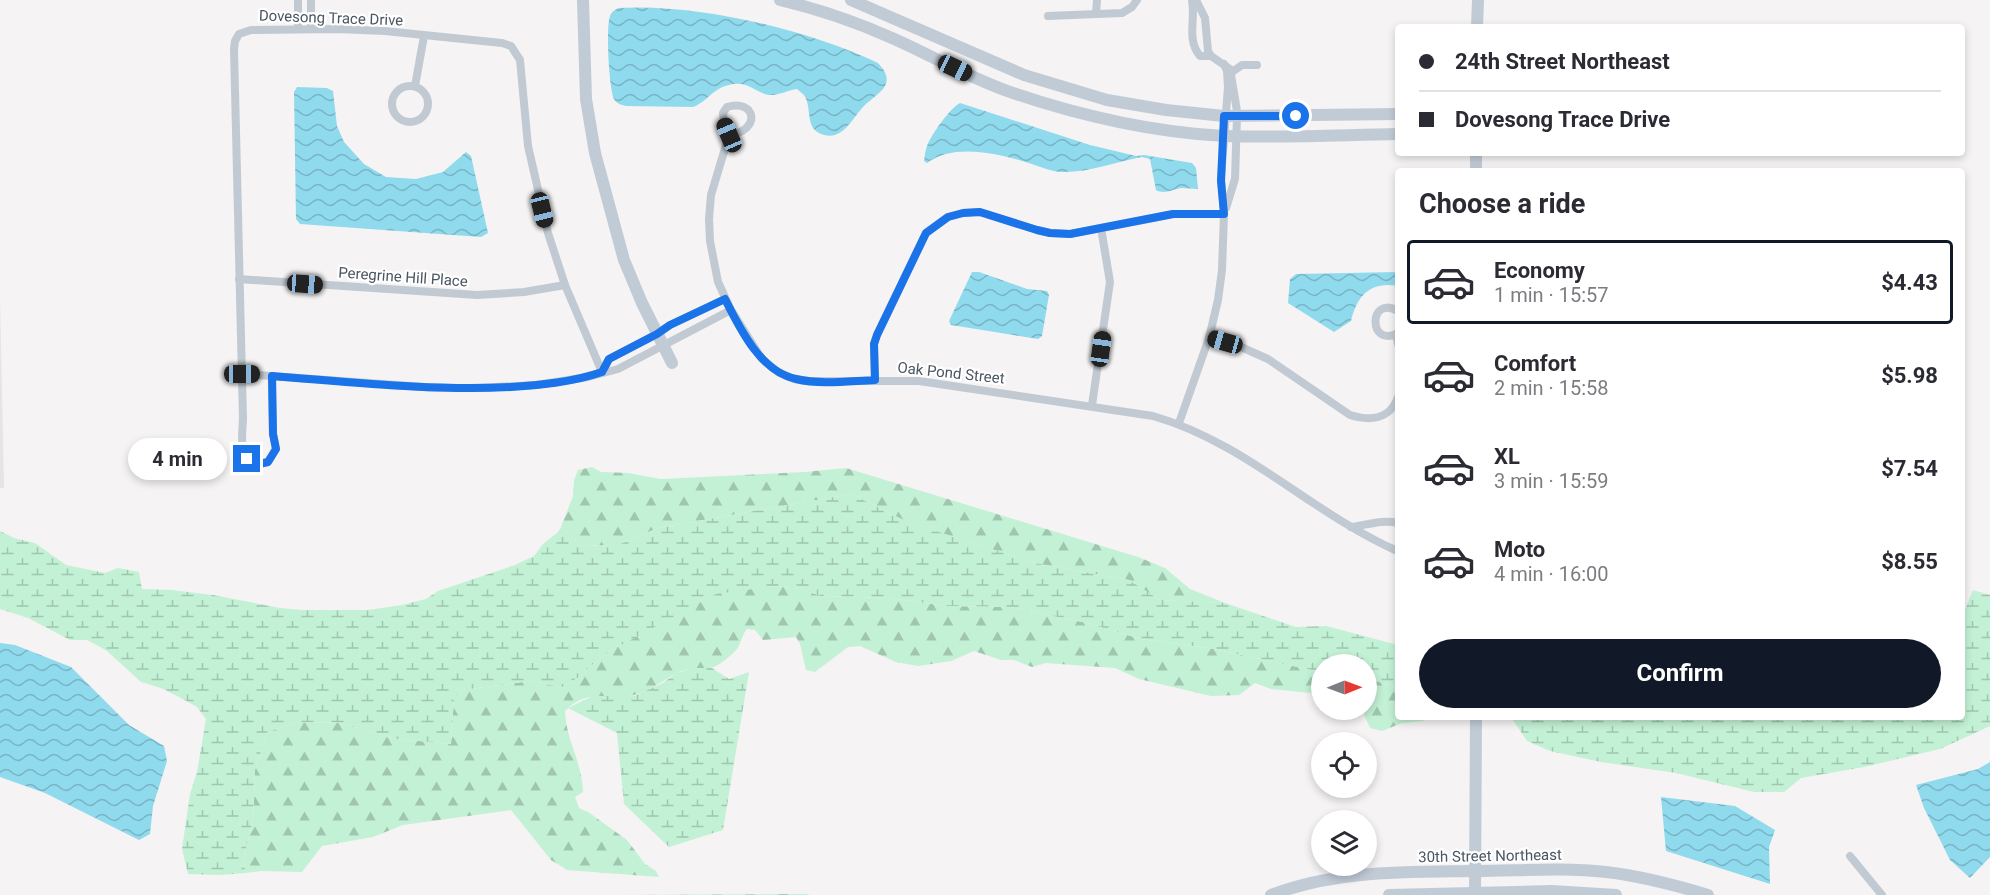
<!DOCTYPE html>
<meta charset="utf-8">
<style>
:root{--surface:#fff;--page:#f7f7f7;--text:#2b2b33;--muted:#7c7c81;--line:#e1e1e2;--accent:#111827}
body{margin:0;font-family:Roboto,sans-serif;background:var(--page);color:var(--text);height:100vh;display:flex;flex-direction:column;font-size:22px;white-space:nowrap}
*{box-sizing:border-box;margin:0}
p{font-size:20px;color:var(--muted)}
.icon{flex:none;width:33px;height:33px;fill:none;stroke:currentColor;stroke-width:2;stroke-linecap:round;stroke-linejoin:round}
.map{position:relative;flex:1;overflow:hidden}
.details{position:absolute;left:1395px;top:168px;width:570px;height:552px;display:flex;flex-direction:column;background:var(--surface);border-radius:6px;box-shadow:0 3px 9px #0003}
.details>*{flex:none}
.guide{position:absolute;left:1395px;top:24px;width:570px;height:132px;border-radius:6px;box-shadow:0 3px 9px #0003;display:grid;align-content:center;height:132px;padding:0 24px;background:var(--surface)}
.needle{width:39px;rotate:89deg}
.fabs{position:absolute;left:1311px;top:654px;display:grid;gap:12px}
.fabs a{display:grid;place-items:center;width:66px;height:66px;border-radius:50%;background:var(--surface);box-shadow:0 3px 9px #0003;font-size:30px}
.end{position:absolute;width:27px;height:27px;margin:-14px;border:8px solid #1a73e8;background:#fff;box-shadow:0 0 0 3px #fff}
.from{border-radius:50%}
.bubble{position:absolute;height:42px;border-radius:21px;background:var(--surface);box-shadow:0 3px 9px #0003;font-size:20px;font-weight:700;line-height:42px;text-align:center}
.car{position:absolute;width:18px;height:36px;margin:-18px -9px;border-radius:8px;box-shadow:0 0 4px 2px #0007;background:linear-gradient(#222 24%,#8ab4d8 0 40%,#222 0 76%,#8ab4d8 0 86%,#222 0)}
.guide b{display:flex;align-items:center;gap:21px;height:57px;font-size:22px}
.guide b+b{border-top:2px solid var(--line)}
.guide i{width:15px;height:15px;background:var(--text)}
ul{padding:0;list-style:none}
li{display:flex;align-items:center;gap:18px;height:84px;margin:0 12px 9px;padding:0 12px;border:3px solid transparent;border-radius:6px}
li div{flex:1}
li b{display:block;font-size:22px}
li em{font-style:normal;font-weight:700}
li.selected{border-color:var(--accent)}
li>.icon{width:54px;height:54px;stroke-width:1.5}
h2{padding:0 24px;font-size:27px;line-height:72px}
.action{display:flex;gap:12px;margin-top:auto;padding:12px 24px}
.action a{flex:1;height:69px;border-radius:36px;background:var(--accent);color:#fff;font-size:24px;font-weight:700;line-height:69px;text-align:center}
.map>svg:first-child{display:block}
</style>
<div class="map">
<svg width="1990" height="895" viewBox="0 0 1990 895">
<defs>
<pattern id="forest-firs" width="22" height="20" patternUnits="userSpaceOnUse" patternTransform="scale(1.5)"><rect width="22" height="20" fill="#c3f1d5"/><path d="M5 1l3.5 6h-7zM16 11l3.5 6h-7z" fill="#a0c6b0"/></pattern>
<pattern id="wetland-marsh" width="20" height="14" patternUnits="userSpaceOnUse" patternTransform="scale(1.5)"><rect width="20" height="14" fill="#c3f1d5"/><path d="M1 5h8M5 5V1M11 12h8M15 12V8" fill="none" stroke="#a0c6b0"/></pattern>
<pattern id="water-waves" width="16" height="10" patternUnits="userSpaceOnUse" patternTransform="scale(1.5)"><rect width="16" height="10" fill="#90daee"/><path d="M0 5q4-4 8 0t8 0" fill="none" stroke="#78b4c4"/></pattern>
</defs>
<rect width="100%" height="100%" fill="#f5f3f3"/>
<path fill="#e6e4e5" d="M 0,297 L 4,488 L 0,488 Z"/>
<g fill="url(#forest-firs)">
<path d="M 592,467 L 601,472 L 628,473 L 661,479 L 805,472 L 846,468 L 1138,557 L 1165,568 L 1190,589 L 1225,603 L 1160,600 L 1129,580 L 1035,563 L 907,522 L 851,494 L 658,528 L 618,545 L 582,546 L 561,527 L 573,496 L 574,480 L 578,470 Z"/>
<path d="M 774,586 L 800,589 L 821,596 L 890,598 L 946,606 L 1010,607 L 1087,623 L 1141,639 L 1209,648 L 1321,672 L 1321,694 L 1271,689 L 1255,683 L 1239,695 L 1211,696 L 1139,679 L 1115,668 L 1046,663 L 1032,667 L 1014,660 L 1001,660 L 974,651 L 951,661 L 918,666 L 896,662 L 860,646 L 848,647 L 815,672 L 806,670 L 800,644 L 796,637 L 763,640 L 755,630 L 747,629 C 742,635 741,643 737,649 C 732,655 719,666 711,668 C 700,671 687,667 675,674 C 662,681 650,691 634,695 C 609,702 588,687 565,711 C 566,741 582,761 583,792 L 575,797 L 579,808 L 588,812 L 627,840 L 645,864 L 656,871 L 659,877 L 567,870 L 551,860 L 511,810 L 403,825 L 373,837 L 322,846 L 302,872 L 261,871 L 245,873 L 244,856 L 253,820 L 255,770 L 267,732 L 295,723 L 336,722 L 397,739 L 451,744 L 454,697 L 462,690 L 531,681 L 562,687 L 584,674 L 588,668 L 610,651 L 716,593 Z"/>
<path d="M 1367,678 L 1398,688 L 1398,717 L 1421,717 L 1424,721 L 1402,723 L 1382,731 L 1370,728 L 1362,710 L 1366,710 Z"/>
<path d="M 807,894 L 810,895 L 618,895 Z"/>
</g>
<g fill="url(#wetland-marsh)">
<path d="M 851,494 L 908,522 L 1035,563 L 1129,580 L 1160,600 L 1225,603 L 1296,627 L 1326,626 L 1398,645 L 1398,688 L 1367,678 L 1366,664 L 1322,664 L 1321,672 L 1209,648 L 1141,639 L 1087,623 L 1010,607 L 946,606 L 890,598 L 821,596 L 800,589 L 774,586 L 716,594 L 610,651 L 588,668 L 584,674 L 562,687 L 531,681 L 462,690 L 454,698 L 451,744 L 397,739 L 336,722 L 295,723 L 267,732 L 255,770 L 253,820 L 244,856 L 245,873 L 220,875 L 188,874 L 182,849 L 190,794 L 197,772 L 206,719 L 197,707 L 181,698 L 161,688 L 141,682 L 107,651 L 93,643 L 87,640 L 70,640 L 28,618 L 0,609 L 0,531 L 14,538 L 35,543 L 66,565 L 105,573 L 118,568 L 139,572 L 142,589 L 171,590 L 213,595 L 280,608 L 303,610 L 368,610 L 402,605 L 426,599 L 438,591 L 515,565 L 534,556 L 543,544 L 558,532 L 561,527 L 582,546 L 618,545 L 658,528 Z"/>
<path d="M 1973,590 L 1990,595 L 1990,726 L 1940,749 L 1864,767 L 1801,778 L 1784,792 L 1754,792 L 1676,773 L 1601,762 L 1550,751 L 1527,741 L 1511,717 L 1962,717 L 1962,617 Z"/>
<path d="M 696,668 L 712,668 L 729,679 L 749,672 L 723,830 L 669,847 L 624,804 L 617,733 L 568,708 L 593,696 L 634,696 L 663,683 L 676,673 Z"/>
</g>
<g fill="url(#water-waves)">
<path d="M 618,8 C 696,3 807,29 878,63 C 897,83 881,91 867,103 C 853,115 843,145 819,133 C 805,126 812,106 804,95 C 802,93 799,91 797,89 C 789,90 776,96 769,95 C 755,93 748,80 729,85 C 713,88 707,102 693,107 L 626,106 C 621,105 616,103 614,99 C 609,90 605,21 611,14 C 612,11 616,10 618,8 Z"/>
<path d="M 297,87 L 327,88 L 333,91 L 337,126 L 344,142 L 364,164 L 386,177 L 416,179 L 443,172 L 466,152 L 471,156 L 488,233 L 481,237 L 300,224 L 296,219 L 294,92 Z"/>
<path d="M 960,103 L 1090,145 L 1136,156 L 1144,155 L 1192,163 L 1196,168 L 1198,189 C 1192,189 1187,188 1182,188 C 1172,189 1165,195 1156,190 L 1150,159 L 1142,157 C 1116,162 1087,173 1061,172 C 1048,171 1037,165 1025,162 C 997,153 952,143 927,163 L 924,161 C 925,156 925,151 927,146 C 931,135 950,108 960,103 Z"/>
<path d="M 972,272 L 979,272 L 1027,289 L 1047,291 L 1049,295 L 1042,336 L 1038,339 L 951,325 L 949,321 Z"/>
<path d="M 1398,272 L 1398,286 C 1370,281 1357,296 1351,321 L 1334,332 L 1288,303 L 1290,279 L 1296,274 Z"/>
<path d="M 0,643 L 15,645 L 71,667 L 129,725 L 164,746 L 167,761 L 153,806 L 150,834 L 139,840 L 45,793 L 0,777 Z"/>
<path d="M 1990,762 L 1990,857 L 1970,878 L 1950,860 L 1924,808 L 1916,785 L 1978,769 Z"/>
<path d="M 1661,797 L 1735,806 L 1775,830 L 1769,847 L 1770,884 L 1666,851 Z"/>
</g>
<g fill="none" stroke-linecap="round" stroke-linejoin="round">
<g stroke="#c1cad2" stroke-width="8">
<path d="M 298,0 L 298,29"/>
<path d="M 1192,0 C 1196,19 1186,39 1200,56 L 1211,56 L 1230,69 L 1238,117"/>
<path d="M 1196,0 L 1205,18 L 1208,51 L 1211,56"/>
<path d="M 1096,14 L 1097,0"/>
<path d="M 1048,16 L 1122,13 L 1132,7 L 1137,0"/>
<path d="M 311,29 L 311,0"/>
<path d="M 1232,72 L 1242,65 L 1257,65"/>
<circle cx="410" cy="104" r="18"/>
<path d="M 415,86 L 424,36"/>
<path d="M 729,135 C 762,131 756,98 727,107 L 723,113 L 724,122 L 729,135 L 711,195 L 709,219 L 710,241 L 718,282 L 731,310 L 762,359 L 778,372 L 794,379 L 809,381 L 919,381 L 1153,416 C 1246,443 1309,511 1395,550 L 1398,549"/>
<path d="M 1226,208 L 1235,179 L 1237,117"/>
<path d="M 239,279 L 477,295 L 524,292 L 565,285"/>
<path d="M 1398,311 C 1368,294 1368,349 1398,333"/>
<path d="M 1396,334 L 1398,344"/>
<path d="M 1209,338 L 1241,347 L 1268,359 L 1350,415 C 1369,421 1390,420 1398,397"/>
<path d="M 602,372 L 609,359 L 657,334 L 670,325 L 725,299"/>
<path d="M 242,374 L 438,388 L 477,388 L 536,385 L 588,377 L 618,369 L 731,310"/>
<path d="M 272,376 L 273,434 L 276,449 L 268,462 C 236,471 242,439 243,419 L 234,49 L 235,41 L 239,34 L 251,30 L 338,29 L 385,31 L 502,43 L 511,46 L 520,60 L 528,146 L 548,233 L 565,285 L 602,372"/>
<path d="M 875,380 L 874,344 L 877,335 L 926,233 L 948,217 L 963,213 L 979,212 L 1037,230 L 1050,233 L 1070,234 L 1173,214 L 1224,214"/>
<path d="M 1092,405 L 1110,282 L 1101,228"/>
<path d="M 1179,423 L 1209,338 L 1218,300 L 1222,270 L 1224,214 L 1221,178 L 1228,87 L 1227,71 L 1224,64"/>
<path d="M 1351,527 C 1367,525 1382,519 1398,523"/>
<path d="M 1850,856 L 1882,895"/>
</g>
<g stroke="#c1cbd6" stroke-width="12">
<path d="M 583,0 L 586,99 L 595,153 L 624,260 L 642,303 L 672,363"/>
<path d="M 780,0 C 818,9 856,22 892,38 C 933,56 973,80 1016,94 C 1081,116 1157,133 1225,136 C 1283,138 1340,135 1398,134"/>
<path d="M 851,0 L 1024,75 L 1107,100 L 1166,110 L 1224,116 L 1398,114"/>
<path d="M 1477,27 L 1478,0"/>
<path d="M 1476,153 L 1476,171"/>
<path d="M 1271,895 C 1336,870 1405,872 1474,871 C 1518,871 1562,867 1606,872 C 1641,876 1675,885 1708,895"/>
<path d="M 1389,895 L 1552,891 L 1616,895"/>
<path d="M 1475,895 L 1476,717"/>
</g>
</g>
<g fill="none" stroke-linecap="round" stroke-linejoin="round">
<path stroke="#1a73e8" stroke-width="8" d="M 247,459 L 259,464 L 268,462 L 276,449 L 273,434 L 272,376 C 351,382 431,391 511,387 C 541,385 573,382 602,372 L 609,359 L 657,334 L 670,325 L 725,299 C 740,329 761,372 796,379 C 821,385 849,381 875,380 L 874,344 L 877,335 L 926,233 L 948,217 L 963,213 L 980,212 L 1037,230 L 1050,233 L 1070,234 L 1173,214 L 1224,214 L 1221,181 L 1224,116 L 1296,116"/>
</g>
<g text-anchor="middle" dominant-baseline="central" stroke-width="4.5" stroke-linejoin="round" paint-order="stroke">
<g font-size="15" fill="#4a5661" stroke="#fff">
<text transform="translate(331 18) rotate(2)">Dovesong Trace Drive</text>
<text transform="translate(403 277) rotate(4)">Peregrine Hill Place</text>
<text transform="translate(951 373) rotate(6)">Oak Pond Street</text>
<text transform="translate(1490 856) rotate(-1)">30th Street Northeast</text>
</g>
</g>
</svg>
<div class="fabs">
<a><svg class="needle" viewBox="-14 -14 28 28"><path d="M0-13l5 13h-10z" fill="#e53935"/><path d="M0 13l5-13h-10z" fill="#7c7c81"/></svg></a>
<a><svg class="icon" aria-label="locate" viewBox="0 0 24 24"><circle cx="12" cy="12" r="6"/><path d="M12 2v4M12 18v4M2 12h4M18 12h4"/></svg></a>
<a><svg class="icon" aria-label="layers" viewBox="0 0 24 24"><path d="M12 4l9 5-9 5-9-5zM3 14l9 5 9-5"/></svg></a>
</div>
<i class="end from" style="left:1296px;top:116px"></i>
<i class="end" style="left:247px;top:459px"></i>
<div class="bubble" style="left:128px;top:438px;width:99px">4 min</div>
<i class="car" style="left:955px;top:68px;rotate:115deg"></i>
<i class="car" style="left:729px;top:135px;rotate:337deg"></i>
<i class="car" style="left:542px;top:210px;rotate:166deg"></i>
<i class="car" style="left:305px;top:284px;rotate:94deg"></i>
<i class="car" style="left:1225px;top:342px;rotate:286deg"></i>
<i class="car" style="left:1101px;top:349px;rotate:8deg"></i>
<i class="car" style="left:242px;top:374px;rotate:90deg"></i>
<div class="guide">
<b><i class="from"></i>24th Street Northeast</b>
<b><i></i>Dovesong Trace Drive</b>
</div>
<section class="details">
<h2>Choose a ride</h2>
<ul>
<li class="selected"><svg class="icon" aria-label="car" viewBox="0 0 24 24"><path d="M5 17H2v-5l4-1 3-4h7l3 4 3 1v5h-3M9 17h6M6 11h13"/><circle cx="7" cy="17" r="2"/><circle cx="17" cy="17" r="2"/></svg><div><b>Economy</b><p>1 min · 15:57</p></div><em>$4.43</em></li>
<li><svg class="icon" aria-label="car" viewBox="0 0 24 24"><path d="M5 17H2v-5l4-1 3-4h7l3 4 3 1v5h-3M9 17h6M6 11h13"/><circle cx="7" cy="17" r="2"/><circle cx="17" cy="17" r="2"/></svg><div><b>Comfort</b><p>2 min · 15:58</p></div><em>$5.98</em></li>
<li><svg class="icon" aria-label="car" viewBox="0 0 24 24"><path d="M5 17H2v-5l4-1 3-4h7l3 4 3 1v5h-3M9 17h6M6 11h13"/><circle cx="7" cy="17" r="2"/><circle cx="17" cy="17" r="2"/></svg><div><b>XL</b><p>3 min · 15:59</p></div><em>$7.54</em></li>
<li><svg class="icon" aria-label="car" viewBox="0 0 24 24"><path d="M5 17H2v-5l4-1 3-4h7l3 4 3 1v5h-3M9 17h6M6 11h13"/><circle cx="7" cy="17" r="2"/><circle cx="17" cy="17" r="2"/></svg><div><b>Moto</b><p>4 min · 16:00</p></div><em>$8.55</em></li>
</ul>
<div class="action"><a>Confirm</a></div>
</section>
</div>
